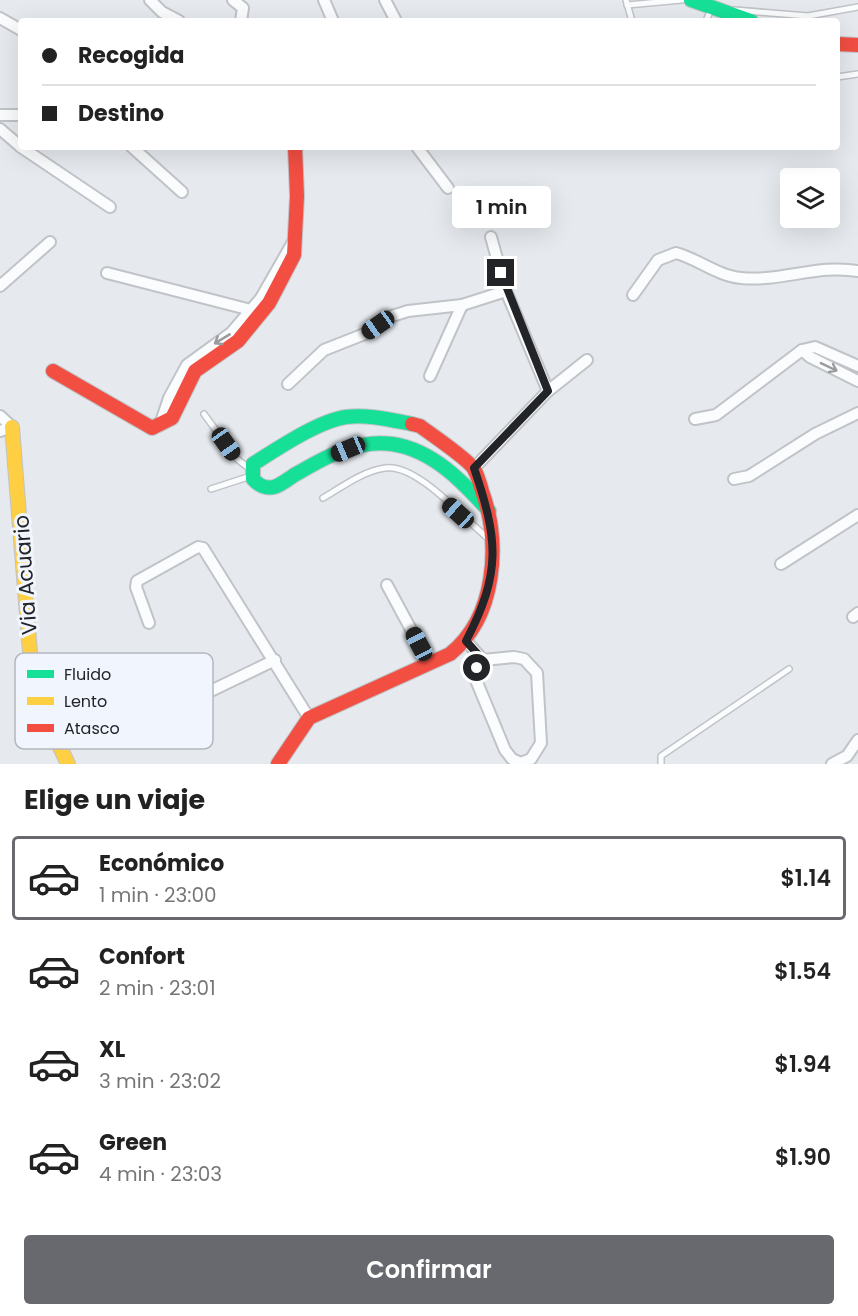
<!DOCTYPE html>
<html lang="es">
<meta charset="utf-8">
<style>
:root{--surface:#fff;--page:#f6f6f6;--text:#222;--muted:#767676;--line:#e0e0e0;--accent:#67696e}
body{margin:0;font-family:Poppins,sans-serif;background:var(--page);color:var(--text);height:100vh;display:flex;flex-direction:column;font-size:22px;white-space:nowrap}
*{box-sizing:border-box;margin:0}
p{font-size:20px;color:var(--muted)}
.icon{flex:none;width:33px;height:33px;fill:none;stroke:currentColor;stroke-width:2;stroke-linecap:round;stroke-linejoin:round}
.map{position:relative;height:764px;overflow:hidden}
.side{display:flex;flex-direction:column;background:var(--surface);flex:1}
.side>*{flex:none}
.banner{position:absolute;left:18px;top:18px;width:822px;height:132px;border-radius:6px;box-shadow:0 6px 24px #0002;display:grid;align-content:center;height:132px;padding:0 24px;background:var(--surface)}
.fabs{position:absolute;left:780px;top:168px;display:grid;gap:12px}
.fabs a{display:grid;place-items:center;width:60px;height:60px;border-radius:6px;background:var(--surface);box-shadow:0 6px 24px #0002;font-size:30px}
.end{position:absolute;width:27px;height:27px;margin:-14px;border:8px solid #222428;background:#fff;box-shadow:0 0 0 3px #fff}
.from{border-radius:50%}
.bubble{position:absolute;height:42px;border-radius:6px;background:var(--surface);box-shadow:0 6px 24px #0002;font-size:20px;font-weight:600;line-height:42px;text-align:center}
.car{position:absolute;width:18px;height:36px;margin:-18px -9px;border-radius:8px;box-shadow:0 0 4px 2px #0007;background:linear-gradient(#222 24%,#8ab4d8 0 40%,#222 0 76%,#8ab4d8 0 86%,#222 0)}
.banner b{display:flex;align-items:center;gap:21px;height:57px;font-size:22px}
.banner b+b{border-top:2px solid var(--line)}
.banner i{width:15px;height:15px;background:var(--text)}
ul{padding:0;list-style:none}
li{display:flex;align-items:center;gap:18px;height:84px;margin:0 12px 9px;padding:0 12px;border:3px solid transparent;border-radius:6px}
li div{flex:1}
li b{display:block;font-size:22px}
li em{font-style:normal;font-weight:600}
li.active{border-color:var(--accent)}
li>.icon{width:54px;height:54px;stroke-width:1.5}
h2{padding:0 24px;font-size:27px;line-height:72px}
.cta{display:flex;gap:12px;margin-top:auto;padding:12px 24px}
.cta a{flex:1;height:69px;border-radius:6px;background:var(--accent);color:#fff;font-size:24px;font-weight:600;line-height:69px;text-align:center}
.map>svg:first-child{display:block}
</style>
<div class="map">
<svg width="858" height="764" viewBox="0 0 858 764">
<rect width="100%" height="100%" fill="#e6eaef"/>
<g fill="none" stroke-linecap="round" stroke-linejoin="round">
<defs>
<g id="lane">
<path d="M 626,0 L 632,21"/>
<path d="M 627,5 L 682,0"/>
<path d="M 735,10 L 808,16 L 858,7"/>
<path d="M 706,21 L 711,9"/>
<path d="M 837,77 L 858,74"/>
<path d="M 204,414 L 237,459 L 250,469"/>
<path d="M 211,489 L 251,476"/>
<path d="M 323,498 C 342,487 363,471 385,468 C 417,463 465,520 490,540"/>
<path d="M 661,764 L 661,756 L 789,669"/>
</g>
<g id="street">
<path d="M 150,0 L 162,12 L 179,21"/>
<path d="M 233,0 L 243,8 L 241,21"/>
<path d="M 324,0 L 333,21"/>
<path d="M 385,0 L 396,21"/>
<path d="M 0,18 L 21,30"/>
<path d="M 0,115 L 21,115"/>
<path d="M 0,129 L 21,147"/>
<path d="M 21,147 L 110,207"/>
<path d="M 132,147 L 182,192"/>
<path d="M 417,147 L 448,188"/>
<path d="M 491,237 L 506,291 L 548,391"/>
<path d="M 107,273 L 251,310"/>
<path d="M 0,286 L 50,242"/>
<path d="M 633,295 L 658,260 L 676,253 C 698,259 718,276 741,278 C 781,282 818,264 858,271"/>
<path d="M 802,350 L 810,357 L 858,381"/>
<path d="M 430,376 L 462,305"/>
<path d="M 288,384 L 324,350 L 367,333 L 389,317 L 408,311 L 462,305 L 506,291"/>
<path d="M 0,416 L 12,427"/>
<path d="M 695,419 L 716,415 L 802,350 L 815,347 L 858,366"/>
<path d="M 160,425 L 169,398 L 187,365 L 231,333 L 261,298 L 293,242"/>
<path d="M 0,431 L 12,427"/>
<path d="M 474,468 L 548,391 L 587,360"/>
<path d="M 734,479 L 749,476 L 815,434 L 858,413"/>
<path d="M 781,564 L 858,515"/>
<path d="M 387,585 L 429,663"/>
<path d="M 853,617 L 858,613"/>
<path d="M 149,623 L 136,587 L 137,581 L 198,547 L 203,548 L 309,718"/>
<path d="M 466,641 L 483,660"/>
<path d="M 514,657 L 524,659 L 537,673 L 541,743 L 531,759 L 521,763 L 512,759 L 505,750 L 476,680 L 477,668 L 483,660 Z"/>
<path d="M 167,712 L 275,660"/>
<path d="M 832,764 L 847,756 L 858,740"/>
</g>
<g id="fast">
<path d="M 691,0 L 751,21"/>
<path d="M 412,424 C 391,420 367,414 346,417 C 318,421 277,449 253,464 L 253,479 C 258,485 266,489 274,487 C 282,485 290,477 298,473 C 327,456 358,439 392,444 C 433,450 463,482 489,511"/>
</g>
<path id="slow" d="M 12,427 L 33,690 L 68,764"/>
<g id="jam">
<path d="M 837,44 L 858,45"/>
<path d="M 53,371 L 152,428 L 172,418 L 195,371 L 238,341 L 269,303 L 294,255 L 297,196 L 295,147"/>
<path d="M 278,764 L 309,718 L 450,654 C 496,617 501,544 482,491 C 480,484 478,476 474,469 C 468,459 432,435 420,426 L 412,424"/>
</g>
</defs>
<use href="#lane" stroke="#c0c3c7" stroke-width="8"/>
<use href="#street" stroke="#c0c3c7" stroke-width="14"/>
<use href="#fast" stroke="#c0c3c7" stroke-width="16"/>
<use href="#slow" stroke="#c0c3c7" stroke-width="16"/>
<use href="#jam" stroke="#c0c3c7" stroke-width="16"/>
<use href="#lane" stroke="#fbfcfd" stroke-width="5"/>
<use href="#street" stroke="#fbfcfd" stroke-width="10"/>
<use href="#fast" stroke="#16e098" stroke-width="14"/>
<use href="#slow" stroke="#ffcf43" stroke-width="14"/>
<use href="#jam" stroke="#f24e42" stroke-width="14"/>
</g>
<defs><path id="oneway-shaft" d="M-6 0H5M1.5-3L5.5 0L1.5 3" fill="none" stroke-width="1.6" stroke-linecap="round" stroke-linejoin="round" transform="scale(1.5)"/></defs>
<g stroke="#999b9d">
<use href="#oneway-shaft" transform="translate(222 339) rotate(149)"/>
<use href="#oneway-shaft" transform="translate(829 367) rotate(26)"/>
</g>
<g fill="none" stroke-linecap="round" stroke-linejoin="round">
<path stroke="#222428" stroke-width="8" d="M 477,668 L 483,660 L 466,641 C 502,572 498,539 474,468 L 548,391 L 501,273"/>
</g>
<g text-anchor="middle" dominant-baseline="central" stroke-width="6" stroke-linejoin="round" paint-order="stroke">
<g font-size="21" fill="#222428" stroke="#f1f6fe">
<text transform="translate(25 575) rotate(-94)">Via Acuario</text>
</g>
</g>
<rect x="15" y="653" width="198" height="96" rx="9" fill="#f1f6fe" stroke="#b3b7be" stroke-width="1.5"/>
<rect x="27" y="670" width="27" height="8" fill="#16e098"/>
<rect x="27" y="697" width="27" height="8" fill="#ffcf43"/>
<rect x="27" y="724" width="27" height="8" fill="#f24e42"/>
<g font-size="16" fill="#222428">
<text x="64" y="680">Fluido</text>
<text x="64" y="707">Lento</text>
<text x="64" y="734">Atasco</text>
</g>
</svg>
<div class="fabs">
<a><svg class="icon" aria-label="layers" viewBox="0 0 24 24"><path d="M12 4l9 5-9 5-9-5zM3 14l9 5 9-5"/></svg></a>
</div>
<i class="end from" style="left:477px;top:668px"></i>
<i class="end" style="left:501px;top:273px"></i>
<div class="bubble" style="left:452px;top:186px;width:99px">1 min</div>
<i class="car" style="left:378px;top:325px;rotate:235deg"></i>
<i class="car" style="left:226px;top:444px;rotate:145deg"></i>
<i class="car" style="left:348px;top:449px;rotate:247deg"></i>
<i class="car" style="left:458px;top:513px;rotate:312deg"></i>
<i class="car" style="left:419px;top:644px;rotate:332deg"></i>
<div class="banner">
<b><i class="from"></i>Recogida</b>
<b><i></i>Destino</b>
</div>
</div>
<section class="side">
<h2>Elige un viaje</h2>
<ul>
<li class="active"><svg class="icon" aria-label="car" viewBox="0 0 24 24"><path d="M5 17H2v-5l4-1 3-4h7l3 4 3 1v5h-3M9 17h6M6 11h13"/><circle cx="7" cy="17" r="2"/><circle cx="17" cy="17" r="2"/></svg><div><b>Económico</b><p>1 min · 23:00</p></div><em>$1.14</em></li>
<li><svg class="icon" aria-label="car" viewBox="0 0 24 24"><path d="M5 17H2v-5l4-1 3-4h7l3 4 3 1v5h-3M9 17h6M6 11h13"/><circle cx="7" cy="17" r="2"/><circle cx="17" cy="17" r="2"/></svg><div><b>Confort</b><p>2 min · 23:01</p></div><em>$1.54</em></li>
<li><svg class="icon" aria-label="car" viewBox="0 0 24 24"><path d="M5 17H2v-5l4-1 3-4h7l3 4 3 1v5h-3M9 17h6M6 11h13"/><circle cx="7" cy="17" r="2"/><circle cx="17" cy="17" r="2"/></svg><div><b>XL</b><p>3 min · 23:02</p></div><em>$1.94</em></li>
<li><svg class="icon" aria-label="car" viewBox="0 0 24 24"><path d="M5 17H2v-5l4-1 3-4h7l3 4 3 1v5h-3M9 17h6M6 11h13"/><circle cx="7" cy="17" r="2"/><circle cx="17" cy="17" r="2"/></svg><div><b>Green</b><p>4 min · 23:03</p></div><em>$1.90</em></li>
</ul>
<div class="cta"><a>Confirmar</a></div>
</section>
